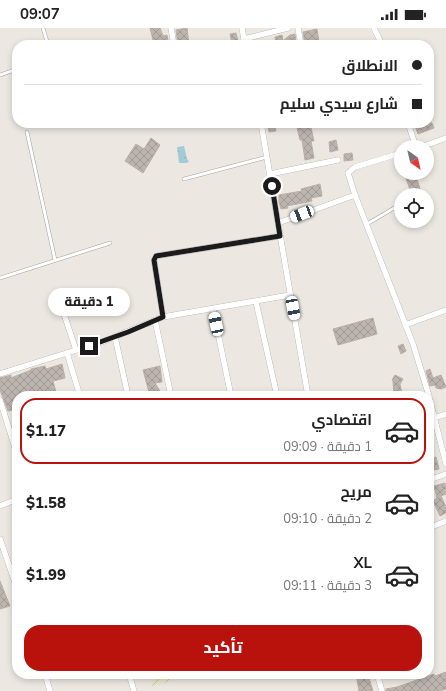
<!DOCTYPE html>
<html lang="ar">
<meta charset="utf-8">
<style>
:root{--surface:#fff;--page:#f2f2f2;--text:#222;--muted:#767676;--line:#e0e0e0;--accent:#b9120d}
body{margin:0;font-family:"Nunito Sans",Cairo,sans-serif;background:var(--page);color:var(--text);direction:rtl;height:100vh;display:flex;flex-direction:column;font-size:15px;white-space:nowrap}
*{box-sizing:border-box;margin:0}
p{font-size:13px;color:var(--muted)}
.icon{flex:none;width:22px;height:22px;fill:none;stroke:currentColor;stroke-width:2;stroke-linecap:round;stroke-linejoin:round}
.map{position:relative;flex:1;overflow:hidden;direction:ltr}
.side{position:absolute;left:12px;top:363px;width:422px;height:288px;display:flex;flex-direction:column;background:var(--surface);border-radius:16px;box-shadow:0 2px 6px #0003;direction:rtl}
.side>*{flex:none}
.top-card{position:absolute;left:12px;top:12px;width:422px;height:88px;border-radius:16px;box-shadow:0 2px 6px #0003;direction:rtl;display:grid;align-content:center;height:88px;padding:0 12px;background:var(--surface)}
.needle{width:26px;rotate:146deg}
.fabs{position:absolute;left:394px;top:112px;display:grid;gap:8px}
.fabs a{display:grid;place-items:center;width:40px;height:40px;border-radius:50%;background:var(--surface);box-shadow:0 2px 6px #0003;font-size:20px}
.end{position:absolute;width:18px;height:18px;margin:-9px;border:5px solid #1b1b1b;background:#fff;box-shadow:0 0 0 2px #fff}
.from{border-radius:50%}
.bubble{position:absolute;height:28px;border-radius:14px;background:var(--surface);box-shadow:0 2px 6px #0003;font-size:13px;font-weight:800;line-height:28px;text-align:center;direction:rtl}
.car{position:absolute;width:12px;height:24px;margin:-12px -6px;border-radius:5px;box-shadow:0 0 3px 1px #0007;background:linear-gradient(#fff 24%,#345 0 40%,#fff 0 76%,#345 0 86%,#fff 0)}
.top-card b{display:flex;align-items:center;gap:14px;height:38px;font-size:15px}
.top-card b+b{border-top:1px solid var(--line)}
.top-card i{width:10px;height:10px;background:var(--text)}
ul{padding:7px 0 0;list-style:none}
li{display:flex;align-items:center;gap:12px;height:66px;margin:0 8px 6px;padding:0 4px;border:2px solid transparent;border-radius:16px}
li div{flex:1}
li b{display:block;font-size:15px}
li em{font-style:normal;font-weight:800}
li.active{border-color:var(--accent)}
li>.icon{width:36px;height:36px;stroke-width:1.5}
.primary-button{display:flex;gap:8px;margin-top:auto;padding:8px 12px}
.primary-button a{flex:1;height:46px;border-radius:16px;background:var(--accent);color:#fff;font-size:16px;font-weight:800;line-height:46px;text-align:center}
.status{display:flex;justify-content:space-between;align-items:center;height:28px;padding:0 20px;background:var(--surface);direction:ltr}
.status svg{height:11px;fill:currentColor}
.map>svg:first-child{display:block}
</style>
<div class="status"><b>09:07</b><svg viewBox="0 0 49 12"><path d="M0 12V9h3v3zM5 12V6h3v6zM10 12V3h3v9zM15 12V0h3v12zM26 1h20v11H26zM47 4h2v5h-2z"/></svg></div>
<div class="map">
<svg width="446" height="663" viewBox="0 0 446 663">
<defs>
<pattern id="farmland-furrows" width="10" height="10" patternUnits="userSpaceOnUse"><rect width="10" height="10" fill="#e7eacc"/><path d="M-1 1l2-2M0 10L10 0M9 11l2-2" fill="none" stroke="#c6c8af"/></pattern>
<pattern id="water-ripples" width="26" height="14" patternUnits="userSpaceOnUse"><rect width="26" height="14" fill="#a3cad7"/><path d="M2 4q2-2 4 0t4 0M15 11q2-2 4 0t4 0" fill="none" stroke="#8cadb8"/></pattern>
<pattern id="building-cross-hatch" width="8" height="8" patternUnits="userSpaceOnUse"><rect width="8" height="8" fill="#bcb4ae"/><path d="M0 0l8 8M0 8l8-8" fill="none" stroke="#a19a95"/></pattern>
</defs>
<rect width="100%" height="100%" fill="#ece8e1"/>
<path fill="url(#farmland-furrows)" d="M 148,646 L 190,646 L 153,659 Z"/>
<path fill="url(#water-ripples)" d="M 184,118 L 187,131 L 189,133 L 187,135 L 179,135 L 177,119 Z"/>
<g fill="url(#building-cross-hatch)" stroke="#bcafa4">
<path d="M 150,0 L 160,0 L 163,8 L 167,7 L 168,13 L 154,16 Z"/>
<path d="M 187,0 L 189,17 L 178,17 L 176,2 Z"/>
<path d="M 317,1 L 319,14 L 305,16 L 303,4 Z"/>
<path d="M 236,5 L 238,13 L 232,15 L 230,6 Z"/>
<path d="M 295,6 L 296,17 L 276,17 L 275,9 L 282,7 L 283,13 L 290,7 Z"/>
<path d="M 275,95 L 289,95 L 289,96 L 275,100 L 276,103 L 269,104 L 268,98 Z"/>
<path d="M 296,95 L 310,95 L 314,113 L 311,113 L 314,130 L 305,132 L 302,112 L 300,112 Z"/>
<path d="M 414,95 L 432,95 L 434,100 L 418,106 Z"/>
<path d="M 151,110 L 160,117 L 143,145 L 125,133 L 136,116 L 144,121 Z"/>
<path d="M 336,112 L 338,122 L 330,124 L 329,114 Z"/>
<path d="M 352,125 L 353,132 L 344,133 L 344,126 Z"/>
<path d="M 404,145 L 415,145 L 422,167 L 412,167 Z"/>
<path d="M 320,156 L 322,168 L 311,170 L 312,173 L 287,178 L 288,180 L 281,181 L 279,174 L 279,167 L 302,163 L 301,161 Z"/>
<path d="M 373,290 L 377,306 L 338,317 L 333,301 Z"/>
<path d="M 403,316 L 406,323 L 401,326 L 398,318 Z"/>
<path d="M 62,336 L 65,350 L 53,353 L 57,368 L 17,368 L 17,381 L 8,383 L 0,362 L 0,350 L 11,347 L 11,350 L 31,342 L 31,341 L 45,338 L 46,341 Z"/>
<path d="M 160,338 L 162,354 L 155,355 L 163,368 L 150,368 L 143,342 Z"/>
<path d="M 430,341 L 433,350 L 441,347 L 446,359 L 441,361 L 436,360 L 435,357 L 430,358 L 426,343 Z"/>
<path d="M 395,347 L 403,351 L 400,356 L 402,366 L 401,368 L 394,368 L 393,353 L 392,352 Z"/>
<path d="M 436,429 L 439,441 L 429,443 L 429,431 Z"/>
<path d="M 445,455 L 446,466 L 441,468 L 446,479 L 446,485 L 440,488 L 433,473 L 437,470 L 434,458 Z"/>
<path d="M 0,553 L 10,578 L 0,581 Z"/>
<path d="M 446,644 L 446,661 L 439,663 L 386,663 L 386,661 L 397,659 L 434,646 L 435,648 Z"/>
<path d="M 356,646 L 373,646 L 373,648 L 369,650 L 373,663 L 359,663 Z"/>
</g>
<g fill="none" stroke-linecap="round" stroke-linejoin="round">
<defs>
<g id="service">
<path d="M 43,0 L 48,17"/>
<path d="M 0,47 L 17,41"/>
<path d="M 27,104 L 55,232"/>
<path d="M 184,151 L 267,129"/>
<path d="M 367,196 L 401,176"/>
<path d="M 0,250 L 110,215"/>
</g>
<g id="minor">
<path d="M 171,0 L 174,17"/>
<path d="M 242,0 L 245,17"/>
<path d="M 298,0 L 301,17"/>
<path d="M 374,0 L 382,17"/>
<path d="M 244,11 L 288,0"/>
<path d="M 261,95 L 278,195"/>
<path d="M 408,95 L 416,119"/>
<path d="M 421,119 L 446,110"/>
<path d="M 401,125 L 355,139 L 348,145 L 355,167 L 413,316 L 429,368"/>
<path d="M 270,146 L 338,132"/>
<path d="M 256,274 L 277,368"/>
<path d="M 213,281 L 231,368"/>
<path d="M 63,283 L 76,322"/>
<path d="M 163,289 L 154,232 L 156,228 L 280,208"/>
<path d="M 155,292 L 171,368"/>
<path d="M 405,297 L 446,282"/>
<path d="M 115,309 L 128,368"/>
<path d="M 67,325 L 80,368"/>
<path d="M 0,346 L 102,314 L 163,289 L 290,267"/>
<path d="M 308,368 L 278,195 L 355,167"/>
<path d="M 429,369 L 446,436"/>
<path d="M 0,372 L 17,426"/>
<path d="M 434,390 L 446,386"/>
<path d="M 429,399 L 436,397"/>
<path d="M 429,452 L 446,446"/>
<path d="M 0,478 L 17,471"/>
<path d="M 429,500 L 446,493"/>
<path d="M 0,511 L 17,560"/>
<path d="M 45,646 L 50,663"/>
<path d="M 129,646 L 134,663"/>
<path d="M 377,646 L 382,663"/>
</g>
</defs>
<use href="#service" stroke="#a2a2a2" stroke-width="4"/>
<use href="#minor" stroke="#a2a2a2" stroke-width="6"/>
<use href="#service" stroke="#fff" stroke-width="3"/>
<use href="#minor" stroke="#fff" stroke-width="5.5"/>
</g>
<g fill="none" stroke-linecap="round" stroke-linejoin="round">
<path stroke="#1b1b1b" stroke-width="5" d="M 89,318 L 128,304 L 163,289 L 154,232 L 156,228 L 280,208 L 272,158"/>
</g>
</svg>
<div class="fabs">
<a><svg class="needle" viewBox="-14 -14 28 28"><path d="M0-13l5 13h-10z" fill="#e53935"/><path d="M0 13l5-13h-10z" fill="#767676"/></svg></a>
<a><svg class="icon" aria-label="locate" viewBox="0 0 24 24"><circle cx="12" cy="12" r="6"/><path d="M12 2v4M12 18v4M2 12h4M18 12h4"/></svg></a>
</div>
<i class="end from" style="left:272px;top:158px"></i>
<i class="end" style="left:89px;top:318px"></i>
<div class="bubble" style="left:48px;top:260px;width:82px">1 دقيقة</div>
<i class="car" style="left:302px;top:186px;rotate:249deg"></i>
<i class="car" style="left:293px;top:280px;rotate:169deg"></i>
<i class="car" style="left:216px;top:296px;rotate:348deg"></i>
<div class="top-card">
<b><i class="from"></i>الانطلاق</b>
<b><i></i>شارع سيدي سليم</b>
</div>
<section class="side">
<ul>
<li class="active"><svg class="icon" aria-label="car" viewBox="0 0 24 24"><path d="M5 17H2v-5l4-1 3-4h7l3 4 3 1v5h-3M9 17h6M6 11h13"/><circle cx="7" cy="17" r="2"/><circle cx="17" cy="17" r="2"/></svg><div><b>اقتصادي</b><p>1 دقيقة · 09:09</p></div><em>$1.17</em></li>
<li><svg class="icon" aria-label="car" viewBox="0 0 24 24"><path d="M5 17H2v-5l4-1 3-4h7l3 4 3 1v5h-3M9 17h6M6 11h13"/><circle cx="7" cy="17" r="2"/><circle cx="17" cy="17" r="2"/></svg><div><b>مريح</b><p>2 دقيقة · 09:10</p></div><em>$1.58</em></li>
<li><svg class="icon" aria-label="car" viewBox="0 0 24 24"><path d="M5 17H2v-5l4-1 3-4h7l3 4 3 1v5h-3M9 17h6M6 11h13"/><circle cx="7" cy="17" r="2"/><circle cx="17" cy="17" r="2"/></svg><div><b>XL</b><p>3 دقيقة · 09:11</p></div><em>$1.99</em></li>
</ul>
<div class="primary-button"><a>تأكيد</a></div>
</section>
</div>
